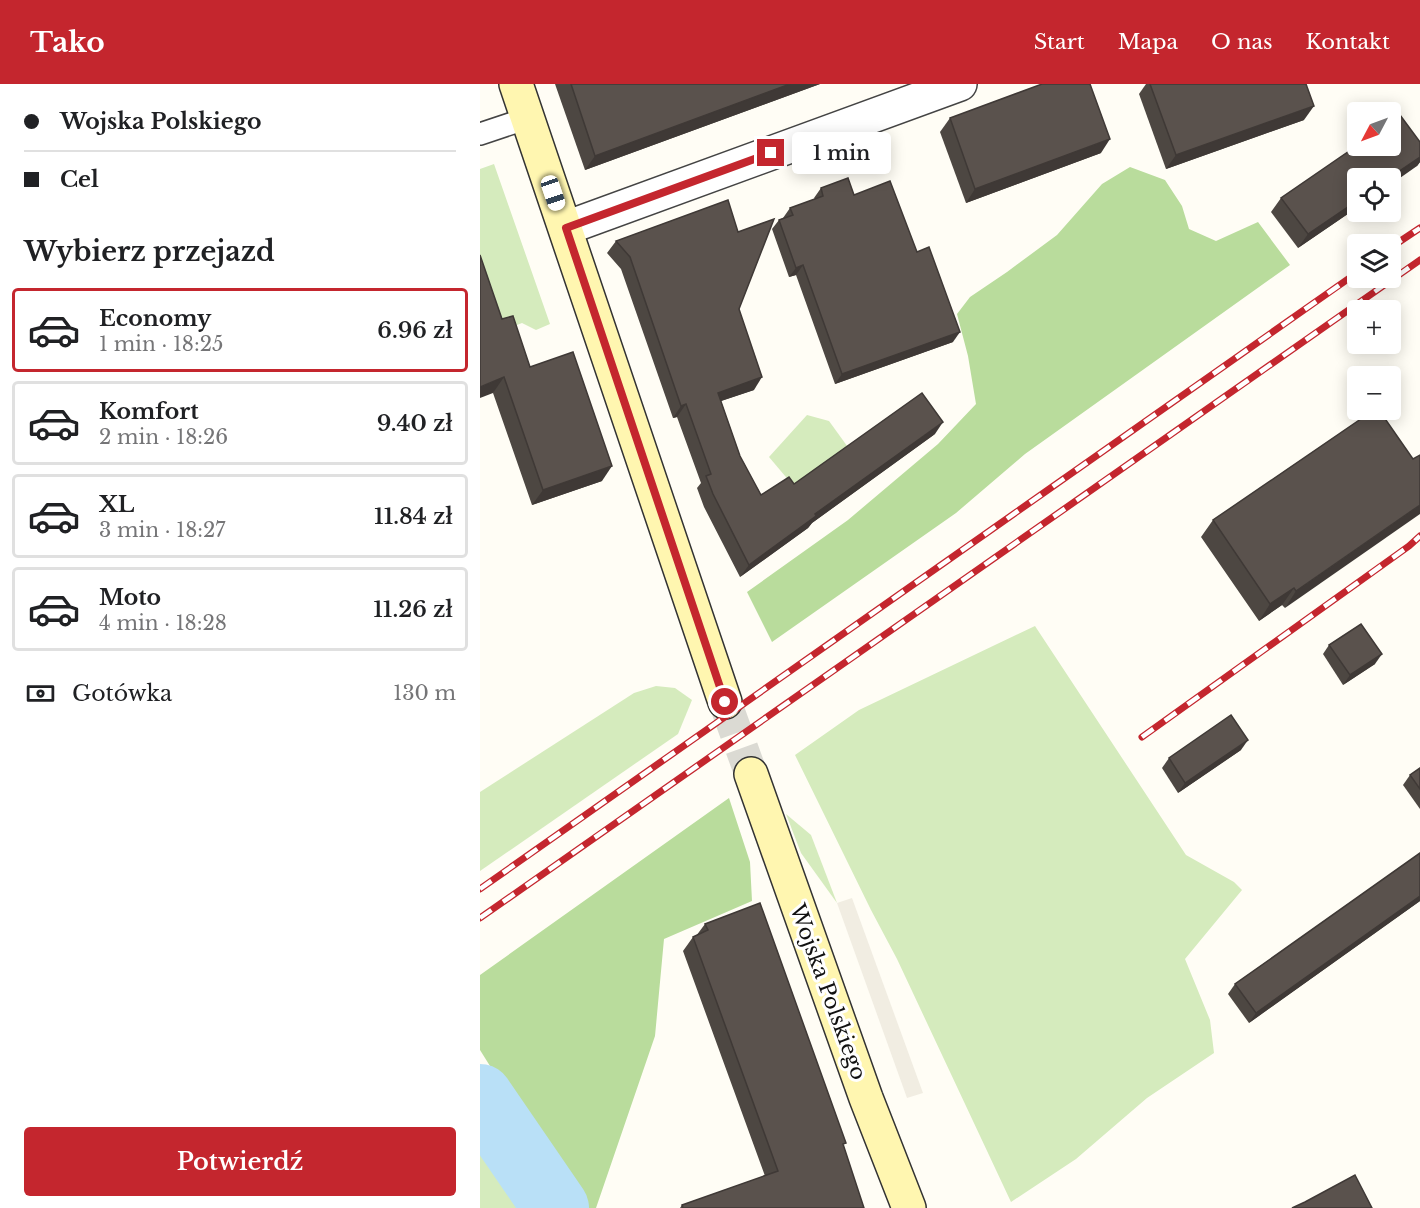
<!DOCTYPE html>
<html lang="pl">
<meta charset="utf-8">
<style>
:root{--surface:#fff;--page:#f6f6f6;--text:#202124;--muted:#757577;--line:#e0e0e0;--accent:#c4262e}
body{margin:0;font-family:"Libre Baskerville",serif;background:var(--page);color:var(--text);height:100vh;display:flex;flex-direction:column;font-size:22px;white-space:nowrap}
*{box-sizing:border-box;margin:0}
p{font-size:20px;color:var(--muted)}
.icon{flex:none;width:33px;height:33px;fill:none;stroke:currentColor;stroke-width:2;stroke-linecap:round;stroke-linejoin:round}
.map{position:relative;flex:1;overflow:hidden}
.sheet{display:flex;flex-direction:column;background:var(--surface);width:480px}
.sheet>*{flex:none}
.hud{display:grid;align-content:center;height:132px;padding:0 24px;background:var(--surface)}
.needle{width:39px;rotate:229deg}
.tools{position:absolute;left:867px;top:18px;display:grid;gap:12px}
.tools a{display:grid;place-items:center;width:54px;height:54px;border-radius:6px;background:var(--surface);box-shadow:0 3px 15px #0003;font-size:30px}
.end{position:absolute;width:27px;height:27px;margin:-14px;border:8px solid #c4262e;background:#fff;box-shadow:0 0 0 3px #fff}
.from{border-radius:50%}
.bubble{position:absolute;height:42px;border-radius:6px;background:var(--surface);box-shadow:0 3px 15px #0003;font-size:20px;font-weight:600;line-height:42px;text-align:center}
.car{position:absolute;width:18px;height:36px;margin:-18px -9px;border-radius:8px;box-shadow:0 0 4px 2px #0007;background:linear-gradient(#fff 24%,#345 0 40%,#fff 0 76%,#345 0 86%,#fff 0)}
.hud b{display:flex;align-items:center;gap:21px;height:57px;font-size:22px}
.hud b+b{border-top:2px solid var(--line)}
.hud i{width:15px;height:15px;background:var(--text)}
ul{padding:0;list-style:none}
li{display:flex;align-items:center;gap:18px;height:84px;margin:0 12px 9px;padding:0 12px;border:3px solid var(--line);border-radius:6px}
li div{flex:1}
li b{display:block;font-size:22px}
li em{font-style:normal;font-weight:600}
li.on{border-color:var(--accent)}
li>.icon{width:54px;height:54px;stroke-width:1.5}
h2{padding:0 24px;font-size:27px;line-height:72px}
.pay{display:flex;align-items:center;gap:15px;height:66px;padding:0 24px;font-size:22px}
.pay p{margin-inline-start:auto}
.action{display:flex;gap:12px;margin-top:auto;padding:12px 24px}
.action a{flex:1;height:69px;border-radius:6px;background:var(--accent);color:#fff;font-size:24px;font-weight:600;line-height:69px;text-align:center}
header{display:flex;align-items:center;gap:36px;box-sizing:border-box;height:84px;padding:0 30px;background:var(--accent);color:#fff}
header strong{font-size:28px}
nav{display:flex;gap:33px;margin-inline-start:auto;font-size:21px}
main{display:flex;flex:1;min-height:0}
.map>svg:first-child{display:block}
</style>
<header>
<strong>Tako</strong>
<nav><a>Start</a><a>Mapa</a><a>O nas</a><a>Kontakt</a></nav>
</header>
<main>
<section class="sheet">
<div class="hud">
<b><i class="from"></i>Wojska Polskiego</b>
<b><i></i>Cel</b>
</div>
<h2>Wybierz przejazd</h2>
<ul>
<li class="on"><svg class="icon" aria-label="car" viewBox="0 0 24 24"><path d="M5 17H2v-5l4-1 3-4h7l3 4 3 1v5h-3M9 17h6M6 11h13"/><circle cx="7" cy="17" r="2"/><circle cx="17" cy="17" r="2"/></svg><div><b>Economy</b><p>1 min · 18:25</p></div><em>6.96 zł</em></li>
<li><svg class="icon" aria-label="car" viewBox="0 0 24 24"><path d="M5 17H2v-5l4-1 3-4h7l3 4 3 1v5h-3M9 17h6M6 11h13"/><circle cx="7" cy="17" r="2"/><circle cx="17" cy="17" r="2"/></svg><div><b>Komfort</b><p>2 min · 18:26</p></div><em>9.40 zł</em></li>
<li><svg class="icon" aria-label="car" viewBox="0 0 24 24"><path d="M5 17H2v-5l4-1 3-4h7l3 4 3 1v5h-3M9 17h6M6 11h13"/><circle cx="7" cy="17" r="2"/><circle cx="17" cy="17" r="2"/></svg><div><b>XL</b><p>3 min · 18:27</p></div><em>11.84 zł</em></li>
<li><svg class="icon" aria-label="car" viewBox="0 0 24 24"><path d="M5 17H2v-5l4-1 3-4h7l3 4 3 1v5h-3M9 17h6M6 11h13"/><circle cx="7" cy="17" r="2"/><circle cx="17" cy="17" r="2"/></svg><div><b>Moto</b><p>4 min · 18:28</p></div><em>11.26 zł</em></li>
</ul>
<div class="pay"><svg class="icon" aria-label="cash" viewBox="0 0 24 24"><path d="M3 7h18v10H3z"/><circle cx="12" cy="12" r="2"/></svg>Gotówka<p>130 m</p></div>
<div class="action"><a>Potwierdź</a></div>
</section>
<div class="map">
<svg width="940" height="1124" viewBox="0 0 940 1124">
<rect width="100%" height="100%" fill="#fffdf5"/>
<g fill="#d5ebbd">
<path d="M 14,80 L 70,240 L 56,246 L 42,239 L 22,247 L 0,223 L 0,85 Z"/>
<path d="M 327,331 L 349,337 L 370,366 L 316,405 L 289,373 Z"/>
<path d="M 555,542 L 706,771 L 754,798 L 762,806 L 705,875 L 730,936 L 734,969 L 667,1014 L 596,1075 L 531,1118 L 417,875 L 391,826 L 315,671 L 379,626 Z"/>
<path d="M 176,602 L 195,604 L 212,616 L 198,650 L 0,787 L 0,708 L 154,609 Z"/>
<path d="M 306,730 L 331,751 L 357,819 L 321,769 Z"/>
<path d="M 0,1035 L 63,1124 L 0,1124 Z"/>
</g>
<g fill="#b9dc9c">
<path d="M 650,83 L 685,96 L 702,122 L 709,145 L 736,157 L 778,138 L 810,181 L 545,370 L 476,429 L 292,558 L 267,508 L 368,436 L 458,360 L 496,320 L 488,272 L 477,230 L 490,213 L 527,188 L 577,151 L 622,100 Z"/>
<path d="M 249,714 L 270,778 L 272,817 L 184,855 L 175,952 L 116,1124 L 99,1124 L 0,966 L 0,891 Z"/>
</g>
<path fill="#f1ede2" d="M 372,814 L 443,1009 L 427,1014 L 357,819 Z"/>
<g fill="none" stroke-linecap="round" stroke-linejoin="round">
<path stroke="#b9e0f7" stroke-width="66" d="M 0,1013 L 76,1124"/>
<path stroke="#dbdad3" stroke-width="33" stroke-dasharray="33 16" stroke-linecap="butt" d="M 245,618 L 271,690"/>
<defs>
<path id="lane" d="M 0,50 L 48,34"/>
<path id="street" d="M 86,144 L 480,0"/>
<g id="secondary">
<path d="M 36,0 L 245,618"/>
<path d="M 271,690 L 386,1014 L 429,1124"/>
</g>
</defs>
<use href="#lane" stroke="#444" stroke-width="24"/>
<use href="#street" stroke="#444" stroke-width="36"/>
<use href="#secondary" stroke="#333" stroke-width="36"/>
<use href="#lane" stroke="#fff" stroke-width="21"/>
<use href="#street" stroke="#fff" stroke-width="33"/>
<use href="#secondary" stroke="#fff6b0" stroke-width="33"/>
<defs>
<g id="rail">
<path d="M 910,164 L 940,144"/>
<path d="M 662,653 L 929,462 L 940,452"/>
<path d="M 0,805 L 878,188"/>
<path d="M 0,834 L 940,176"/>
</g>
</defs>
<use href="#rail" stroke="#c4262e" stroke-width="7"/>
<use href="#rail" stroke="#fff" stroke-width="4.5" stroke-dasharray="14" stroke-linecap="butt"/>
</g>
<g fill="#4d4742">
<path d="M 75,0 L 340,0 L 105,86 Z"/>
<path d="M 666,0 L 670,0 L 824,36 L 686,85 L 659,10 Z"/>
<path d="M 470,34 L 621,69 L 486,119 L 460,48 Z"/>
<path d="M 940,58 L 940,78 L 937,82 L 878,94 L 878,123 L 818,164 L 791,128 L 801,114 Z"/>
<path d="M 341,104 L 374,111 L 473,258 L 355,300 L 316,191 L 309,193 L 292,145 L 299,136 L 303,134 L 310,124 L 335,115 L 334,114 Z"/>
<path d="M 136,157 L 259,225 L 274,306 L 241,317 L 260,372 L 281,411 L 455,350 L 332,439 L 328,444 L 260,493 L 224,423 L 217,404 L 221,399 L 197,333 L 193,334 L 141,185 L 127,169 Z"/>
<path d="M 22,235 L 50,283 L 122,397 L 52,421 L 13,309 Z"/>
<path d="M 933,375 L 805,524 L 802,521 L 779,537 L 721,453 L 733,436 Z"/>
<path d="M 849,561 L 895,580 L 863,601 L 843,570 Z"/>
<path d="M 761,666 L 698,709 L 682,684 L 689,674 Z"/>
<path d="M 940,684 L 940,725 L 923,701 L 930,691 Z"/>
<path d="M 940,769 L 940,817 L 769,939 L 748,910 L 755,900 Z"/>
<path d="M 225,840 L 363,1062 L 384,1124 L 200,1124 L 202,1121 L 285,1092 L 203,867 L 213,853 L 216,852 Z"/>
</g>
<g fill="#3f3936">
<path d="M 310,0 L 340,0 L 105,86 L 115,72 Z"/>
<path d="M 834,22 L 824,36 L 686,85 L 696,71 Z"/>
<path d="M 630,55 L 621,69 L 486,119 L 495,105 Z"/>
<path d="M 940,73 L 940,78 L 937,82 L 910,101 L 910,94 L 909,94 Z"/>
<path d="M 878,116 L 878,123 L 818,164 L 828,150 Z"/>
<path d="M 323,181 L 316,191 L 309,193 L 316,184 Z"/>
<path d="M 480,248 L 473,258 L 355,300 L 362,290 Z"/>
<path d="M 24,293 L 13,309 L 0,314 L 0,303 Z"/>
<path d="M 282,293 L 274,306 L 229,321 L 238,309 Z"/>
<path d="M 206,320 L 197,333 L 193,334 L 201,322 Z"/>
<path d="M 463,338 L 455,350 L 332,439 L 328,444 L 260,493 L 269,481 L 335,430 Z"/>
<path d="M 132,382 L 122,397 L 52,421 L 63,406 Z"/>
<path d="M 940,421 L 940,430 L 805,524 L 816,507 Z"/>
<path d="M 814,504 L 802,521 L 779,537 L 790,520 Z"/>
<path d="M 902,570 L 895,580 L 863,601 L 870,591 Z"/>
<path d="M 768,656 L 761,666 L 698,709 L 705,699 Z"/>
<path d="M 940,812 L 940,817 L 769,939 L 776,929 Z"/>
</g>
<g fill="#5a524d" stroke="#3f3936" stroke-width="1.5">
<path d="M 91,0 L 310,0 L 115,72 Z"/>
<path d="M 562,0 L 610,0 L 630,55 L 495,105 L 470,34 Z"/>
<path d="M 670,0 L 826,0 L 834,22 L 696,71 Z"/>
<path d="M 920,31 L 940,58 L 940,73 L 909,94 L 878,94 L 878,116 L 828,150 L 801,114 L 878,61 L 910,62 L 910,38 Z"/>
<path d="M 368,94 L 374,111 L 410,97 L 437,168 L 449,163 L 480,248 L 362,290 L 323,181 L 316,184 L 299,136 L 313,131 L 310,124 L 343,112 L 341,104 Z"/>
<path d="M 248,116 L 258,148 L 294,135 L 259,225 L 282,293 L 238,309 L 260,372 L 281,411 L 309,393 L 314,400 L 442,309 L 463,338 L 335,430 L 336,432 L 269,481 L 233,410 L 226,392 L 231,390 L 206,320 L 201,322 L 150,173 L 136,157 Z"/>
<path d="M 0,171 L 22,235 L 33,232 L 50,283 L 93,268 L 132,382 L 63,406 L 24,293 L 0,303 Z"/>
<path d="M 894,326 L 899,326 L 933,375 L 940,371 L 940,421 L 816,507 L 814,504 L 790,520 L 733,436 Z"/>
<path d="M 881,540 L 902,570 L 870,591 L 849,561 Z"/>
<path d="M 751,631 L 768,656 L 705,699 L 689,674 Z"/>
<path d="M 940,684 L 940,705 L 930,691 Z"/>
<path d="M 940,769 L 940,812 L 776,929 L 755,900 Z"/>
<path d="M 280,819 L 366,1059 L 363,1060 L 384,1124 L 203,1124 L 202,1121 L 298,1087 L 213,853 L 228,846 L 225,840 Z"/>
<path d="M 875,1091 L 892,1124 L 812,1124 L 825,1118 Z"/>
</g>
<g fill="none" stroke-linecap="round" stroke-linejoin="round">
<path stroke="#c4262e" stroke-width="8" d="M 245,618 L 86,144 L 291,69"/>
</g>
<g text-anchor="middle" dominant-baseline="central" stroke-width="6" stroke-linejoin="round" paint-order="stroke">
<g font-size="21" fill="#111" stroke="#fff">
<text transform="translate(348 908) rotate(70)">Wojska Polskiego</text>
</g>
</g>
</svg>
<div class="tools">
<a><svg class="needle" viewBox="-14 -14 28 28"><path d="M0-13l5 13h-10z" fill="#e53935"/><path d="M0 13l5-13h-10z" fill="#757577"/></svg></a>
<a><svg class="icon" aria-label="locate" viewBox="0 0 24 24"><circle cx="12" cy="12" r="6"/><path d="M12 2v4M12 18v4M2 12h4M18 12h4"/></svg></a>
<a><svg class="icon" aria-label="layers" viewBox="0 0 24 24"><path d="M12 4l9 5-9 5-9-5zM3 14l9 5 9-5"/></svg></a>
<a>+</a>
<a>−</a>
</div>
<i class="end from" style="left:245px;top:618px"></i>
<i class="end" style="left:291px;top:69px"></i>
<div class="bubble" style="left:312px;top:48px;width:99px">1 min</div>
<i class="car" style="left:73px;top:109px;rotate:161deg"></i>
</div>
</main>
